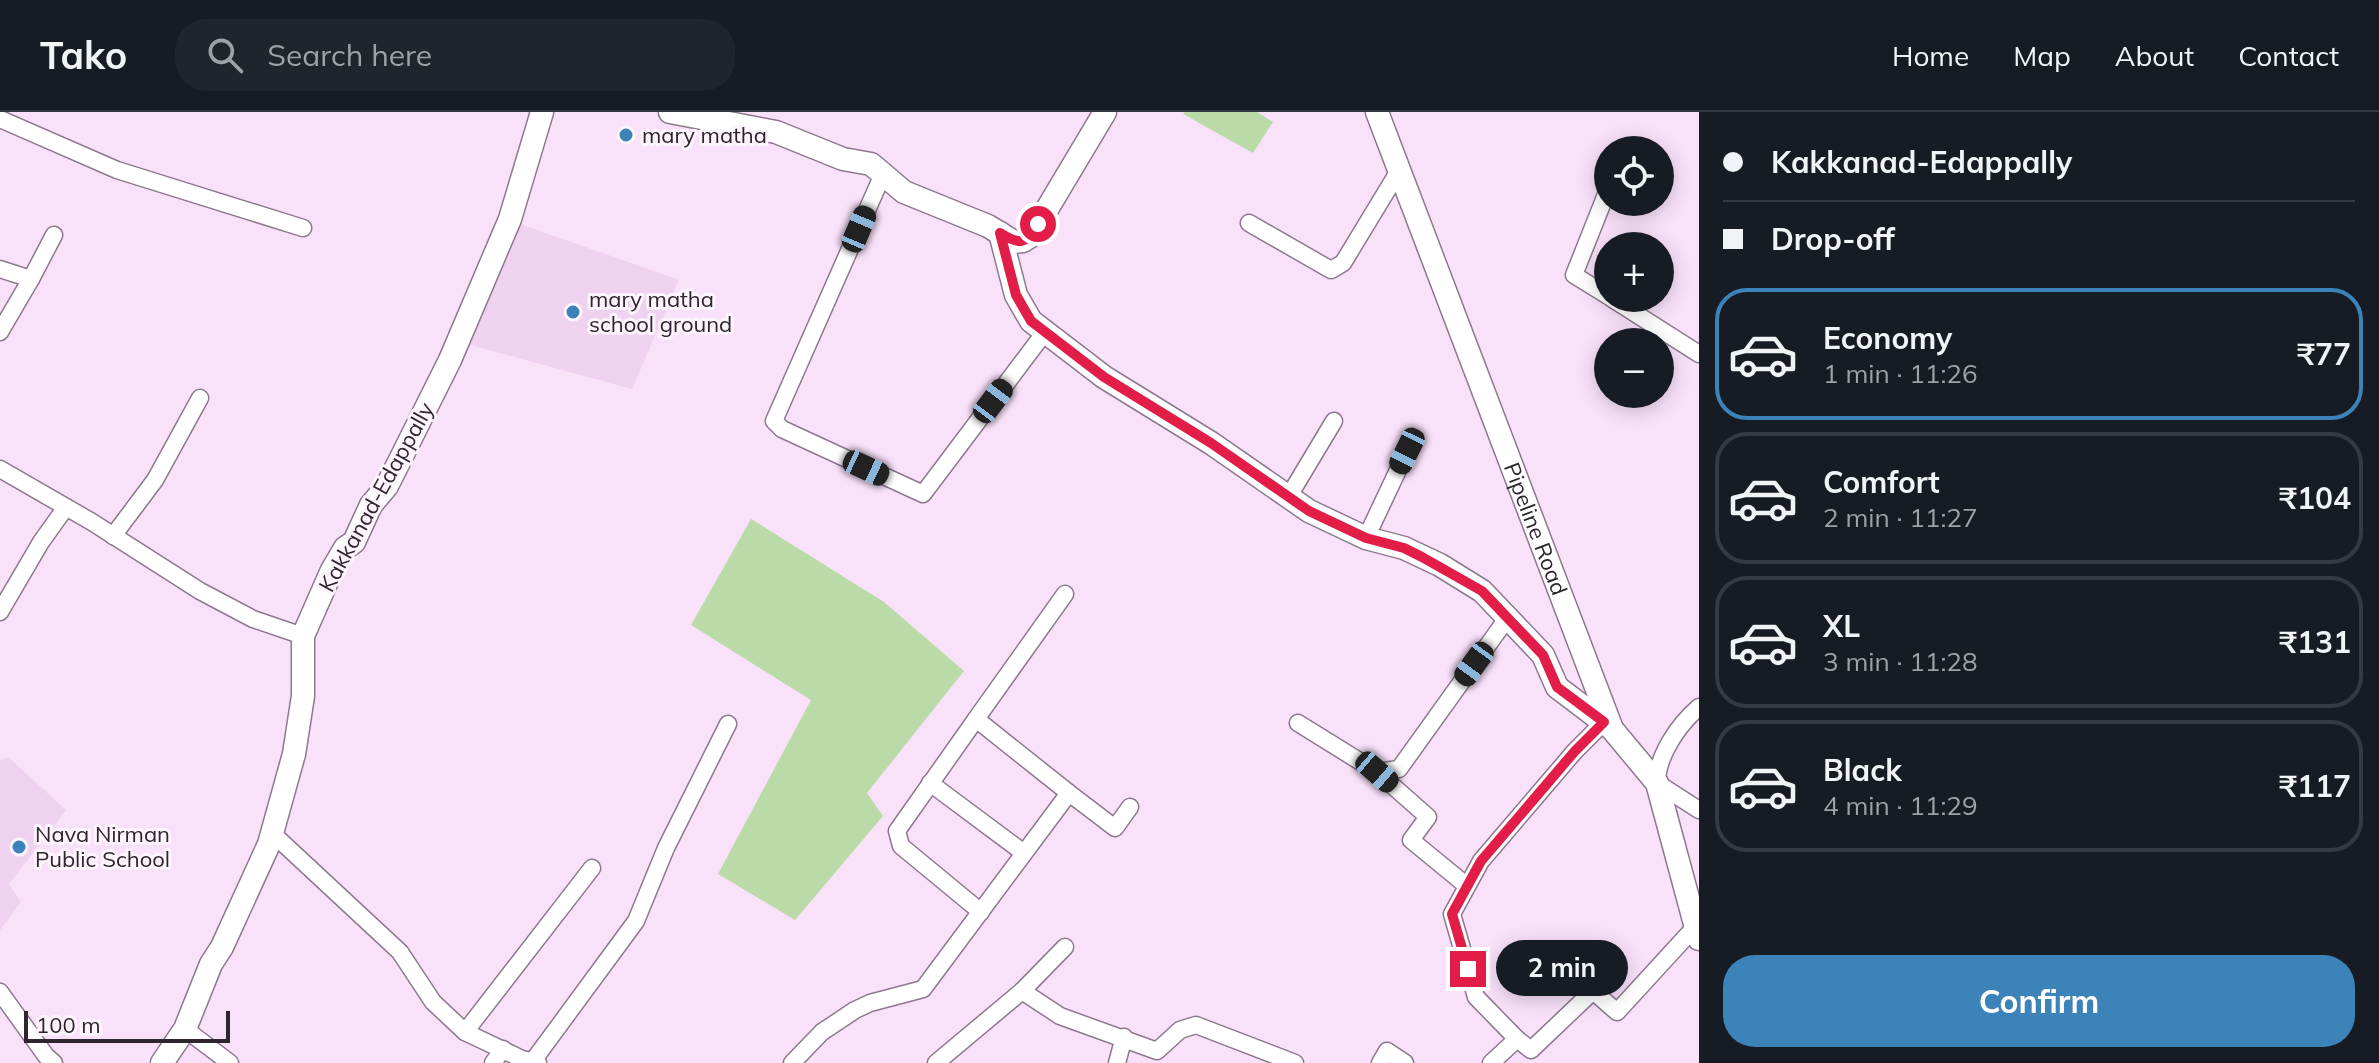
<!DOCTYPE html>
<meta charset="utf-8">
<style>
:root{--surface:#171b24;--page:#20242c;--text:#f1f3f6;--muted:#9ea1a6;--line:#363941;--accent:#3b83b8}
body{margin:0;font-family:Mulish,sans-serif;background:var(--page);color:var(--text);height:100vh;display:flex;flex-direction:column;font-size:30px;white-space:nowrap}
*{box-sizing:border-box;margin:0}
p{font-size:26px;color:var(--muted)}
.icon{flex:none;width:44px;height:44px;fill:none;stroke:currentColor;stroke-width:2;stroke-linecap:round;stroke-linejoin:round}
.map{position:relative;flex:1;overflow:hidden}
.panel{display:flex;flex-direction:column;background:var(--surface);width:680px}
.panel>*{flex:none}
.top-card{display:grid;align-content:center;height:176px;padding:0 24px;background:var(--surface)}
.buttons{position:absolute;left:1594px;top:24px;display:grid;gap:16px}
.buttons a{display:grid;place-items:center;width:80px;height:80px;border-radius:50%;background:var(--surface);box-shadow:0 4px 20px #0003;font-size:40px}
.scale{position:absolute;left:24px;bottom:20px;width:206px;box-sizing:border-box;padding-left:8px;border:4px solid #2e252e;border-top:0;font-size:22px;line-height:28px;white-space:nowrap;color:#2e252e;-webkit-text-stroke:6px #fdf4fe;paint-order:stroke}
.end{position:absolute;width:36px;height:36px;margin:-18px;border:10px solid #e11d48;background:#fff;box-shadow:0 0 0 4px #fff}
.from{border-radius:50%}
.bubble{position:absolute;height:56px;border-radius:28px;background:var(--surface);box-shadow:0 4px 20px #0003;font-size:26px;font-weight:700;line-height:56px;text-align:center}
.car{position:absolute;width:24px;height:48px;margin:-24px -12px;border-radius:10px;box-shadow:0 0 6px 2px #0007;background:linear-gradient(#222 24%,#8ab4d8 0 40%,#222 0 76%,#8ab4d8 0 86%,#222 0)}
.top-card b{display:flex;align-items:center;gap:28px;height:76px;font-size:30px}
.top-card b+b{border-top:2px solid var(--line)}
.top-card i{width:20px;height:20px;background:var(--text)}
ul{padding:0;list-style:none}
li{display:flex;align-items:center;gap:24px;height:132px;margin:0 16px 12px;padding:0 8px;border:4px solid var(--line);border-radius:32px}
li div{flex:1}
li b{display:block;font-size:30px}
li em{font-style:normal;font-weight:700}
li.current{border-color:var(--accent)}
li>.icon{width:72px;height:72px;stroke-width:1.5}
.cta{display:flex;gap:16px;margin-top:auto;padding:16px 24px}
.cta a{flex:1;height:92px;border-radius:32px;background:var(--accent);color:#fff;font-size:32px;font-weight:700;line-height:92px;text-align:center}
header{display:flex;align-items:center;gap:48px;box-sizing:border-box;height:112px;padding:0 40px;background:var(--surface);border-bottom:2px solid var(--line)}
header strong{font-size:38px}
nav{display:flex;gap:44px;margin-inline-start:auto;font-size:28px}
.search{width:560px;height:72px;background:var(--page);display:flex;align-items:center;gap:20px;box-sizing:border-box;padding:0 28px;border-radius:32px;color:var(--muted);font-size:30px}
main{display:flex;flex:1;min-height:0}
.map>svg:first-child{display:block}
</style>
<header>
<strong>Tako</strong>
<div class="search"><svg class="icon" aria-label="search" viewBox="0 0 24 24"><circle cx="10" cy="10" r="6"/><path d="M15 15l6 6"/></svg>Search here</div>
<nav><a>Home</a><a>Map</a><a>About</a><a>Contact</a></nav>
</header>
<main>
<div class="map">
<svg width="1699" height="951" viewBox="0 0 1699 951">
<rect width="100%" height="100%" fill="#f9e1fa"/>
<g fill="#efd2f0">
<path d="M 520,112 L 679,168 L 632,277 L 467,232 Z"/>
<path d="M 8,645 L 66,698 L 9,772 L 21,790 L 0,818 L 0,649 Z"/>
</g>
<g fill="#badba8">
<path d="M 1185,0 L 1257,0 L 1273,10 L 1253,41 L 1183,2 Z"/>
<path d="M 751,407 L 884,490 L 964,559 L 867,681 L 883,704 L 795,808 L 718,762 L 811,588 L 691,513 Z"/>
</g>
<g fill="none" stroke-linecap="round" stroke-linejoin="round">
<defs>
<g id="street">
<path d="M 0,7 L 117,58 L 303,116"/>
<path d="M 883,62 L 774,309 L 782,317 L 923,382 L 1045,220"/>
<path d="M 1607,80 L 1574,163 L 1608,184"/>
<path d="M 1249,111 L 1331,158 L 1343,151 L 1400,57"/>
<path d="M 0,157 L 31,167 L 0,220"/>
<path d="M 31,167 L 54,123"/>
<path d="M 1611,186 L 1699,242"/>
<path d="M 0,357 L 92,410 L 200,479 L 253,507 L 303,524"/>
<path d="M 1289,384 L 1334,309"/>
<path d="M 113,424 L 155,368 L 200,286"/>
<path d="M 1366,426 L 1407,339"/>
<path d="M 0,500 L 41,430 L 66,395"/>
<path d="M 1699,595 C 1678,613 1657,644 1657,671 L 1699,698"/>
<path d="M 976,607 L 1065,482"/>
<path d="M 1298,611 L 1377,660 L 1399,657 L 1508,505"/>
<path d="M 1377,660 L 1428,705 L 1411,728 L 1467,774"/>
<path d="M 930,671 L 1024,741"/>
<path d="M 272,721 L 400,840 L 433,890 L 465,920 L 522,947 L 538,951"/>
<path d="M 981,800 L 901,734 L 897,719 L 976,607 L 1069,681"/>
<path d="M 1022,879 L 1060,904 L 1157,939 L 1180,918 L 1196,913 L 1295,951"/>
<path d="M 0,880 L 46,944 L 54,951"/>
<path d="M 185,917 L 230,951"/>
<path d="M 465,920 L 592,756"/>
<path d="M 1517,927 L 1531,938 L 1593,879 L 1617,900 L 1694,816"/>
<path d="M 533,949 L 636,809 L 666,736 L 728,612"/>
<path d="M 493,951 L 503,937"/>
<path d="M 792,951 L 822,920 L 855,898 L 870,891 L 923,877 L 1069,681 L 1115,716 L 1130,695"/>
<path d="M 936,951 L 1022,879 L 1065,835"/>
<path d="M 1117,951 L 1124,925"/>
<path d="M 1380,951 L 1387,939 L 1405,951"/>
<path d="M 1491,951 L 1517,927 L 1476,885 L 1452,802 L 1481,749 L 1575,639 L 1604,610"/>
</g>
<g id="secondary">
<path d="M 670,0 L 776,20 L 843,47 L 871,52 L 904,80 L 988,114 L 1014,130 L 1023,129 L 1031,124 L 1105,0"/>
<path id="s1" d="M 1377,0 L 1612,617 L 1657,671 L 1699,827"/>
<path d="M 1000,121 L 1016,183 L 1031,209 L 1104,265 L 1211,331 L 1309,399 L 1366,426 L 1404,436 L 1440,453 L 1482,479 L 1543,543 L 1557,575 L 1611,616"/>
<path d="M 162,951 L 185,917 L 211,852 L 222,835 L 269,732 L 294,642 L 303,584 L 303,524 L 332,458 L 345,436 L 354,430 L 371,393 L 387,374 L 450,248 L 510,107 L 542,0"/>
</g>
</defs>
<use href="#street" stroke="#8d788e" stroke-width="19"/>
<use href="#secondary" stroke="#8d788e" stroke-width="25"/>
<use href="#street" stroke="#fff" stroke-width="16"/>
<use href="#secondary" stroke="#fff" stroke-width="22"/>
</g>
<g fill="none" stroke-linecap="round" stroke-linejoin="round">
<path stroke="#e11d48" stroke-width="10" d="M 1038,112 C 1026,133 1019,133 1000,121 L 1016,183 L 1031,209 L 1104,265 L 1211,331 L 1309,399 L 1366,426 L 1404,436 L 1422,445 L 1482,479 L 1543,543 L 1557,575 L 1604,610 L 1575,639 L 1481,749 L 1452,802 L 1468,857"/>
</g>
<g fill="#3b83b8" stroke="#fdf4fe" stroke-width="3">
<circle cx="626" cy="23" r="8"/>
<circle cx="573" cy="200" r="8"/>
<circle cx="19" cy="735" r="8"/>
</g>
<g text-anchor="middle" dominant-baseline="central" stroke-width="6" stroke-linejoin="round" paint-order="stroke">
<g font-size="22" fill="#2e252e" stroke="#fdf4fe" text-anchor="start">
<text x="642" y="23">mary matha</text>
<text x="589" y="187">mary matha<tspan x="589" dy="25">school ground</tspan></text>
<text x="35" y="722">Nava Nirman<tspan x="35" dy="25">Public School</tspan></text>
</g>
<g font-size="22" fill="#2e252e" stroke="#fdf4fe">
<text transform="translate(376 385) rotate(-61)">Kakkanad-Edappally</text>
<text stroke="none"><textPath href="#s1" startOffset="446">Pipeline Road</textPath></text>
</g>
</g>
</svg>
<div class="buttons">
<a><svg class="icon" aria-label="locate" viewBox="0 0 24 24"><circle cx="12" cy="12" r="6"/><path d="M12 2v4M12 18v4M2 12h4M18 12h4"/></svg></a>
<a>+</a>
<a>−</a>
</div>
<div class="scale">100 m</div>
<i class="end from" style="left:1038px;top:112px"></i>
<i class="end" style="left:1468px;top:857px"></i>
<div class="bubble" style="left:1496px;top:828px;width:132px">2 min</div>
<i class="car" style="left:859px;top:117px;rotate:23deg"></i>
<i class="car" style="left:993px;top:289px;rotate:37deg"></i>
<i class="car" style="left:1407px;top:339px;rotate:206deg"></i>
<i class="car" style="left:866px;top:356px;rotate:115deg"></i>
<i class="car" style="left:1474px;top:552px;rotate:216deg"></i>
<i class="car" style="left:1377px;top:660px;rotate:131deg"></i>
</div>
<section class="panel">
<div class="top-card">
<b><i class="from"></i>Kakkanad-Edappally</b>
<b><i></i>Drop-off</b>
</div>
<ul>
<li class="current"><svg class="icon" aria-label="car" viewBox="0 0 24 24"><path d="M5 17H2v-5l4-1 3-4h7l3 4 3 1v5h-3M9 17h6M6 11h13"/><circle cx="7" cy="17" r="2"/><circle cx="17" cy="17" r="2"/></svg><div><b>Economy</b><p>1 min · 11:26</p></div><em>₹77</em></li>
<li><svg class="icon" aria-label="car" viewBox="0 0 24 24"><path d="M5 17H2v-5l4-1 3-4h7l3 4 3 1v5h-3M9 17h6M6 11h13"/><circle cx="7" cy="17" r="2"/><circle cx="17" cy="17" r="2"/></svg><div><b>Comfort</b><p>2 min · 11:27</p></div><em>₹104</em></li>
<li><svg class="icon" aria-label="car" viewBox="0 0 24 24"><path d="M5 17H2v-5l4-1 3-4h7l3 4 3 1v5h-3M9 17h6M6 11h13"/><circle cx="7" cy="17" r="2"/><circle cx="17" cy="17" r="2"/></svg><div><b>XL</b><p>3 min · 11:28</p></div><em>₹131</em></li>
<li><svg class="icon" aria-label="car" viewBox="0 0 24 24"><path d="M5 17H2v-5l4-1 3-4h7l3 4 3 1v5h-3M9 17h6M6 11h13"/><circle cx="7" cy="17" r="2"/><circle cx="17" cy="17" r="2"/></svg><div><b>Black</b><p>4 min · 11:29</p></div><em>₹117</em></li>
</ul>
<div class="cta"><a>Confirm</a></div>
</section>
</main>
